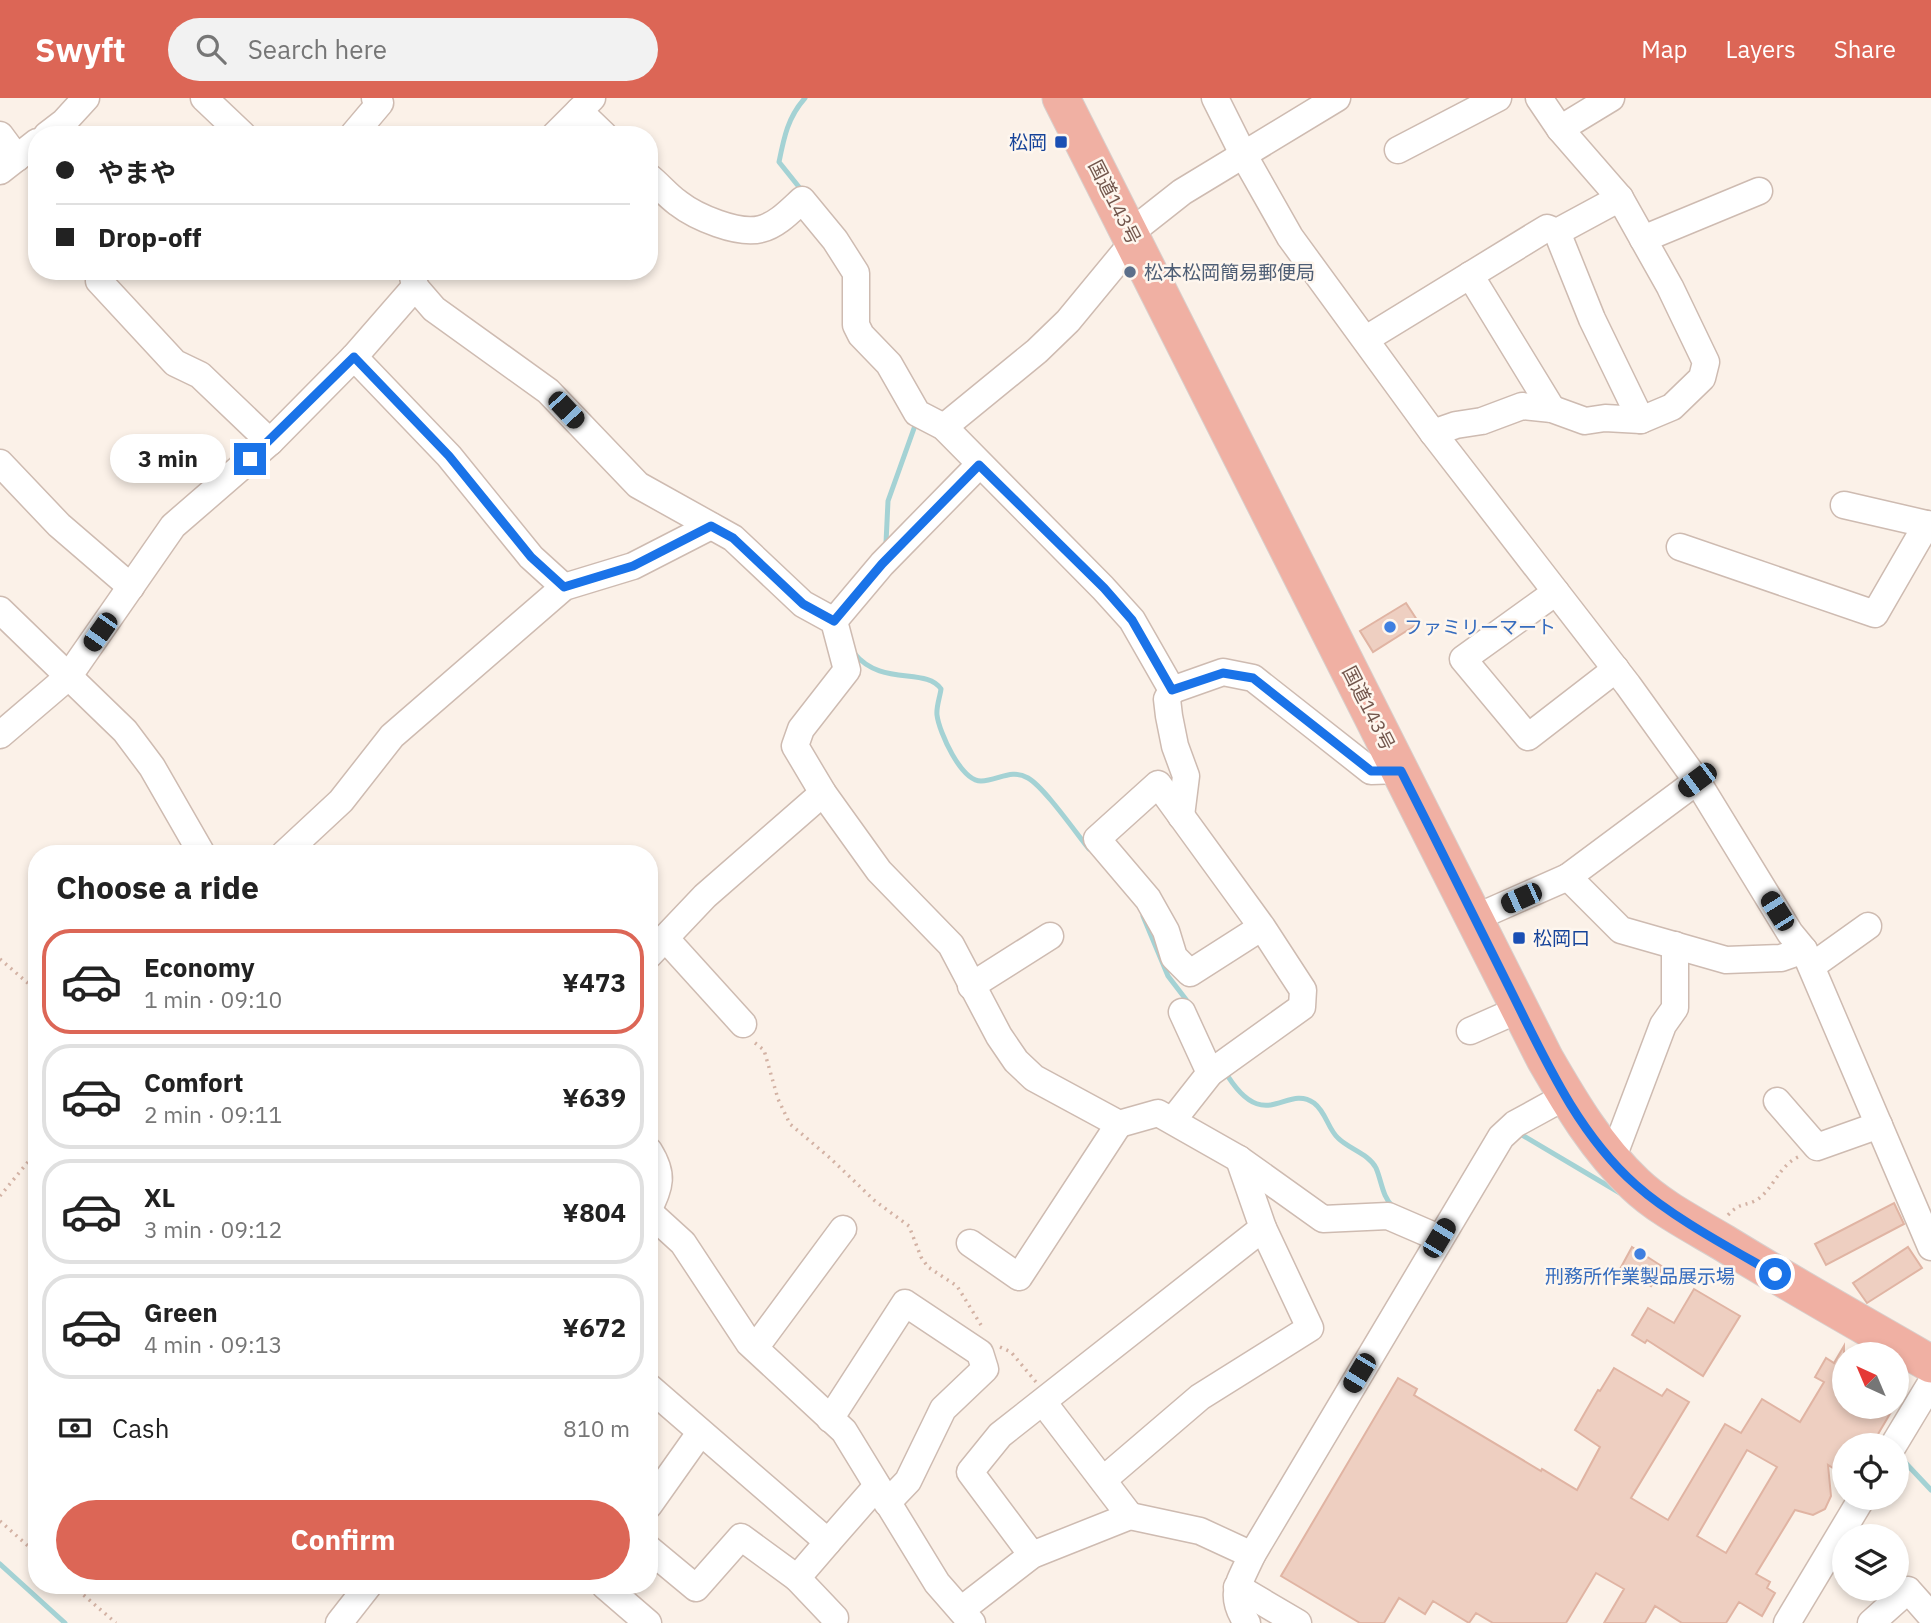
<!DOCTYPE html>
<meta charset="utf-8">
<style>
:root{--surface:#fff;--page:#f2f2f2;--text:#222;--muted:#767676;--line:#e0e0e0;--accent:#dc6656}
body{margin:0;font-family:"IBM Plex Sans","Noto Sans JP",sans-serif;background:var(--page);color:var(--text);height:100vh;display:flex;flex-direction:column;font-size:26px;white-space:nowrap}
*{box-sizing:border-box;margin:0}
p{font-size:23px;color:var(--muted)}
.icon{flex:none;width:38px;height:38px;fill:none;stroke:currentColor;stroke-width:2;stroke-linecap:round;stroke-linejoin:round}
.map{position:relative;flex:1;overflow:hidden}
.side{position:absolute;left:28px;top:747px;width:630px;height:749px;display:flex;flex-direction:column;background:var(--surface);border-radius:28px;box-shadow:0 4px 10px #0003}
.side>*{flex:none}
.guide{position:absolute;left:28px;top:28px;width:630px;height:154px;border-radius:28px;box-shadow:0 4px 10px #0003;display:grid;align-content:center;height:154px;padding:0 28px;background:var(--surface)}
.needle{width:46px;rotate:316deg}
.buttons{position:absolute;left:1832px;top:1244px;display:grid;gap:14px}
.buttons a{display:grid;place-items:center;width:77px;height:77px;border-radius:50%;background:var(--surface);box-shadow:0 4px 10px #0003;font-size:35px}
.end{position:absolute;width:32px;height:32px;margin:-16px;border:9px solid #1a73e8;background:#fff;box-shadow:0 0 0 4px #fff}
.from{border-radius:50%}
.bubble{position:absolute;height:49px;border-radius:24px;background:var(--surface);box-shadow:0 4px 10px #0003;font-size:23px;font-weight:700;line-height:49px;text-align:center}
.car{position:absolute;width:21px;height:42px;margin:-21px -10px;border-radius:9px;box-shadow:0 0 5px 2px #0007;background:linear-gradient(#222 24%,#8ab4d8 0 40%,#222 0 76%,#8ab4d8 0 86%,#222 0)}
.guide b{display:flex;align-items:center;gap:24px;height:66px;font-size:26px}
.guide b+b{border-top:2px solid var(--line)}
.guide i{width:18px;height:18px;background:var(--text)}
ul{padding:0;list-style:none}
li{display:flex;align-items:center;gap:21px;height:105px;margin:0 14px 10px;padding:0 14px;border:4px solid var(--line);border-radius:28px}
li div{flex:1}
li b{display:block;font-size:26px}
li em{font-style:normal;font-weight:700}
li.selected{border-color:var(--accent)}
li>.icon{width:63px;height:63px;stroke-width:1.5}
h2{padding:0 28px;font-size:32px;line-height:84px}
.pay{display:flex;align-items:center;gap:18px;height:77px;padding:0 28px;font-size:26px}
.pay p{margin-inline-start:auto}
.primary-button{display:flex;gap:14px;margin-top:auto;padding:14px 28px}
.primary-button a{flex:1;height:80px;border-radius:42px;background:var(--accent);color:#fff;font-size:28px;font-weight:700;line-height:80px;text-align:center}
header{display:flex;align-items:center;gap:42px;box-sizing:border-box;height:98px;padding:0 35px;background:var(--accent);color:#fff}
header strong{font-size:33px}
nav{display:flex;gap:38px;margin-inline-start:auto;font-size:24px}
.search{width:490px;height:63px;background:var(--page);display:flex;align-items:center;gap:18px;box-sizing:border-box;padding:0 24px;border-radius:38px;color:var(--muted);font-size:26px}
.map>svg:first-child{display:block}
</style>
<header>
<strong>Swyft</strong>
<div class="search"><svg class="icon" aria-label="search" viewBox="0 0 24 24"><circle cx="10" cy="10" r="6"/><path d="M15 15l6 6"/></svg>Search here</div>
<nav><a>Map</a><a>Layers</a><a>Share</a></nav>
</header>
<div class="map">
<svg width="1931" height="1525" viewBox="0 0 1931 1525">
<rect width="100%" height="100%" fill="#fbf1e8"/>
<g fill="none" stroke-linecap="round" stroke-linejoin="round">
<g stroke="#a4d2d4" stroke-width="5">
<path d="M 803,94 L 779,64 C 784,39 788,19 805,0"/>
<path d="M 886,445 L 888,403 L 917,322"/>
<path d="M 854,555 C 881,589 926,569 941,591 C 940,599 936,609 937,617 C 939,634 961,683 981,683 C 998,683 1011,670 1028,680 C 1044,689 1076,735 1089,751"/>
<path d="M 1143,818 L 1168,878 L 1191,908"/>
<path d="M 1224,972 C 1264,1040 1285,985 1314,1005 C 1326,1014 1328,1031 1338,1040 C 1349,1051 1369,1056 1376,1070 C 1382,1084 1382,1098 1393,1109"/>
<path d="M 1517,1034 L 1620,1095"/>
<path d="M 1898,1352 L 1900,1359 L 1931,1392"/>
<path d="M 0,1466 L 65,1525"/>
</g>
</g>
<g fill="#eecfc1" stroke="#e0b4a3" stroke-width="2" fill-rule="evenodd">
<path d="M 1406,505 L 1419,525 L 1373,554 L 1360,533 Z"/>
<path d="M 1894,1105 L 1904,1126 L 1826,1167 L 1815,1146 Z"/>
<path d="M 1632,1149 L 1663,1169 L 1651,1188 L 1636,1178 L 1633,1182 L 1619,1173 Z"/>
<path d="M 1908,1149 L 1922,1170 L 1867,1205 L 1853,1185 Z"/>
<path d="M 1694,1191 L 1740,1218 L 1703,1278 L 1647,1242 L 1645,1245 L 1632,1237 L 1648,1210 L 1674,1225 Z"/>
<path d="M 1844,1248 L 1844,1309 L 1894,1309 L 1871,1348 L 1844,1348 L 1844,1377 L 1828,1367 L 1831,1398 L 1825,1411 L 1813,1417 L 1795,1412 L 1756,1476 L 1770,1484 L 1767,1490 L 1775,1495 L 1762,1518 L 1739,1504 L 1726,1525 L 1682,1525 L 1655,1508 L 1645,1525 L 1604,1525 L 1624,1491 L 1596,1475 L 1566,1525 L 1493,1525 L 1476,1515 L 1469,1525 L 1433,1503 L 1425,1516 L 1399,1500 L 1384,1525 L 1360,1525 L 1281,1478 L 1398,1280 L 1417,1291 L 1414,1297 L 1541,1373 L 1542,1371 L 1577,1392 L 1600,1349 L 1575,1332 L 1598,1292 L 1600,1293 L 1614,1270 L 1662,1298 L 1667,1291 L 1689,1304 L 1631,1400 L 1668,1422 L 1725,1326 L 1741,1335 L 1762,1301 L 1800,1324 L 1824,1284 L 1815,1279 L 1826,1260 L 1834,1265 ZM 1747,1352 L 1777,1369 L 1726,1455 L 1697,1438 Z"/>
</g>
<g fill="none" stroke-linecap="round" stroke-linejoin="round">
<defs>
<g id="minor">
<path d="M 204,0 L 243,37"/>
<path d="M 1215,0 L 1243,56 L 1290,139 L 1433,335 L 1628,587 L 1697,683 L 1790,835 L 1804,852 L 1931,1149"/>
<path d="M 579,13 L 604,37"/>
<path d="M 1560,31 L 1611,0"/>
<path d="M 0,37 L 17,60"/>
<path d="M 47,37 L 64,24 L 86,0"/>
<path d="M 353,37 L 380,5 L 375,0"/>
<path d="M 555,37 L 592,0"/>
<path d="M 1398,52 L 1498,0"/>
<path d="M 0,73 L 37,44"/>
<path d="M 649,79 C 659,87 668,98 678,105 C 696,119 738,137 761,131 C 777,127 790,113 802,102 L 835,142 L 856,175 L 856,227 L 861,237 L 889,266 L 917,315 L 944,329 L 1103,490 L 1132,522 L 1172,592 L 1223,574 L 1253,580 L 1371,673 L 1401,672"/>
<path d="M 1557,134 L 1592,221 L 1641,322"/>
<path d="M 1130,135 L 1182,94 L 1337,0"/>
<path d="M 1643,141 L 1759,93"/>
<path d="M 1470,177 L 1552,311"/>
<path d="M 99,183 L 175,265 L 200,277 L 270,344"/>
<path d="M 415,189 L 434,211 L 548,293 L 638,387 L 733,440 L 803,506 L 834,523 L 847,572 L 801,631 L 795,648 L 823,695 L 879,773 L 951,847 L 999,938 L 1016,963 L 1034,980 L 1119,1026 L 1158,1015 L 1239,1061 L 1323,1121 L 1388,1118 L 1439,1140"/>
<path d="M 1366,241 L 1547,130 L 1557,134 L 1620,100"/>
<path d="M 354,259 L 449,358 L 531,459 L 564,489"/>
<path d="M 944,329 L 1037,253 L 1068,223 L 1134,143"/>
<path d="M 1433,335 L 1456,327 L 1482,323 L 1522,308 L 1552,311 L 1585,323 L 1605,320 L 1641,322 L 1672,309 L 1702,280 L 1706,264 L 1670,189 L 1620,100 L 1560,31 L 1539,0"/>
<path d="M 0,365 L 59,427 L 131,489"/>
<path d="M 1844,407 L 1931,427"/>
<path d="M 1680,449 L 1875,516 L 1927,426"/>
<path d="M 1556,494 L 1463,561 L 1528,639 L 1616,571"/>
<path d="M 0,512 L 125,633 L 152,669 L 202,756"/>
<path d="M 834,523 L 882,466 L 979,367"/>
<path d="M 1172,592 L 1167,601 L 1169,618 L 1175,648 L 1186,678 L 1181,718"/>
<path d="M 0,637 L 68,579 L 173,428 L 270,344 L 354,259 L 415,189 L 412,173"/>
<path d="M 284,756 L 341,703 L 392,638 L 564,489 L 633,468 L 711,428"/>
<path d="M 1568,779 L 1697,683"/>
<path d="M 1475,820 L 1568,779 L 1621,832 L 1726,862 L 1781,860 L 1804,852"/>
<path d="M 665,840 L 743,926"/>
<path d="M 649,857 L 705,798 L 823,695"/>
<path d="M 1812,868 L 1868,828"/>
<path d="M 971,888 L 1050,838"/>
<path d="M 1182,914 L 1210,975"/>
<path d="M 1470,933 L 1520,911"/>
<path d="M 1777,1003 L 1817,1049 L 1879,1027"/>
<path d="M 1173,1022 L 1210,975 L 1302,909 L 1303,892 L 1262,829 L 1158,686 L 1097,741 L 1148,801 L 1166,833 L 1174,859 L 1190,875 L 1262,829"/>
<path d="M 649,1053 C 664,1077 660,1087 649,1111"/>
<path d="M 1612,1062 L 1663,927 L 1675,910 L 1675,847"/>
<path d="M 649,1114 L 683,1145 L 749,1245 L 844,1333 L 937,1485 L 972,1525"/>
<path d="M 970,1145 L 1019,1179 L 1119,1026"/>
<path d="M 755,1250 L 843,1131"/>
<path d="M 649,1289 L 828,1444 L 877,1388"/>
<path d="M 1043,1304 L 1130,1418"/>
<path d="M 830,1321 L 905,1205 L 980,1255 L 985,1271 L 943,1311 L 908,1383 L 887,1405"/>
<path d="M 1893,1348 L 1931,1285"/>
<path d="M 1103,1382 L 1200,1299 L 1310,1230 L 1263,1130"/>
<path d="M 649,1407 L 700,1335"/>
<path d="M 649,1451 L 696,1490 L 741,1439 L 797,1480 L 828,1444"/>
<path d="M 1032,1457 L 970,1374 L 1000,1337 L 1263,1130 L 1239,1061"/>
<path d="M 797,1480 L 835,1520"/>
<path d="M 605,1488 L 648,1525"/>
<path d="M 1237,1489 L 1298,1525"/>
<path d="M 961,1512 L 1032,1457 L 1130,1418 L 1200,1433 L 1252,1457"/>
<path d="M 339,1525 L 368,1488"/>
<path d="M 1247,1525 C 1228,1496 1239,1486 1252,1457 L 1501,1039 L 1515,1026 L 1566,998"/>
<path d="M 1787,1525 L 1862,1400"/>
<path d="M 1871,1525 L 1908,1492 L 1931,1518"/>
</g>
<path id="highway" d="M 1061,0 L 1545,961 C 1571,1006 1597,1050 1635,1086 C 1660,1110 1694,1127 1724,1145 C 1792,1187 1862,1226 1931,1266"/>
</defs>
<use href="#minor" stroke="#cebbb1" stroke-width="29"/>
<use href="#highway" stroke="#d8d0cd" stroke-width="39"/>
<g stroke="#d3b2a4" stroke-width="3.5" stroke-dasharray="2 5" stroke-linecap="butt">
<path d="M 0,861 L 37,893"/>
<path d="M 755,945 L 764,952 L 778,1001 L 790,1026 L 830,1060 L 875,1103 L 909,1128 L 921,1159 L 928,1169 L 957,1188 L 981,1227"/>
<path d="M 0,1098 L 37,1053"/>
<path d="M 1728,1117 C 1741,1103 1746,1109 1758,1101 C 1773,1091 1779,1068 1798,1059"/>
<path d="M 1000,1249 L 1011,1254 L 1036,1284"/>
<path d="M 0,1423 L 37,1456"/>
<path d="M 73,1488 L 116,1525"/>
</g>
<use href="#minor" stroke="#fff" stroke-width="26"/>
<use href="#highway" stroke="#f0b0a3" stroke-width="37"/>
</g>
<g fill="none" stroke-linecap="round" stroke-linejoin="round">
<path stroke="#1a73e8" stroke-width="9" d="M 250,361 L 354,259 L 449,358 L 531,459 L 564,489 L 633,468 L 711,428 L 733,440 L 803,506 L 834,523 L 882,466 L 979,367 L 1104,490 L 1132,522 L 1172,592 L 1223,575 L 1253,580 L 1371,673 L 1401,673 C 1437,744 1472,815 1508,887 C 1543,957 1576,1034 1636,1087 C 1673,1120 1732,1151 1775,1176"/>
</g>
<g fill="#1a4fb4" stroke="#fef6ee" stroke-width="2.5">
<rect x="1054" y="37" width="14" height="14" rx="3.5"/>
<rect x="1512" y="833" width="14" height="14" rx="3.5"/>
</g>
<circle fill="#5c6f8a" stroke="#fef6ee" stroke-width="2.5" cx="1130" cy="174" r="7"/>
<g fill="#3f7fe0" stroke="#fef6ee" stroke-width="2.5">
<circle cx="1390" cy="529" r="7"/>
<circle cx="1640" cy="1156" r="7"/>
</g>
<g text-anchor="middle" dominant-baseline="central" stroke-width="5" stroke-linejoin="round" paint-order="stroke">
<g font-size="19" fill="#164399" stroke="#fef6ee" text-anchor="end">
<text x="1047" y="44">松岡</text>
<text x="1533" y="840" text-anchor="start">松岡口</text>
</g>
<g font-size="19" fill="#73574d" stroke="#fef6ee">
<text transform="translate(1115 104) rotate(63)">国道143号</text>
<text transform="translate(1369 610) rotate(63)">国道143号</text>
</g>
<g font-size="19" fill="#4e5e75" stroke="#fef6ee" text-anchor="start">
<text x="1144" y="174">松本松岡簡易郵便局</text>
</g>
<g font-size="19" fill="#366cbe" stroke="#fef6ee" text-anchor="start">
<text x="1404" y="529">ファミリーマート</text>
<text x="1640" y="1178" text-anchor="middle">刑務所作業製品展示場</text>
</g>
</g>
</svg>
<div class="buttons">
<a><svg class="needle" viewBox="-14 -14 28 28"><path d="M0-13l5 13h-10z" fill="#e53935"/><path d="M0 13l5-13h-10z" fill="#767676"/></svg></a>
<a><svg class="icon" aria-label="locate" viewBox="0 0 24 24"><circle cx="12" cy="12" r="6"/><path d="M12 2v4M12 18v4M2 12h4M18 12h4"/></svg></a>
<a><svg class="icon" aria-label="layers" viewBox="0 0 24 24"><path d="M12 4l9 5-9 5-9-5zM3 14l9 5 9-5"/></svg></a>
</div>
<i class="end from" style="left:1775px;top:1176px"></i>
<i class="end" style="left:250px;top:361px"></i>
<div class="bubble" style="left:110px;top:336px;width:116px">3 min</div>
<i class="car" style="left:566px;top:312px;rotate:137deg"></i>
<i class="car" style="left:100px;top:534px;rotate:215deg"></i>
<i class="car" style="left:1697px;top:682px;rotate:233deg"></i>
<i class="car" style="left:1521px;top:800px;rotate:246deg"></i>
<i class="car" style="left:1777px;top:813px;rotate:328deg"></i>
<i class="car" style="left:1439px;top:1140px;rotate:31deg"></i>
<i class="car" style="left:1359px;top:1275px;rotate:211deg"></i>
<div class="guide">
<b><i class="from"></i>やまや</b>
<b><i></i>Drop-off</b>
</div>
<section class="side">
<h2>Choose a ride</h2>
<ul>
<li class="selected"><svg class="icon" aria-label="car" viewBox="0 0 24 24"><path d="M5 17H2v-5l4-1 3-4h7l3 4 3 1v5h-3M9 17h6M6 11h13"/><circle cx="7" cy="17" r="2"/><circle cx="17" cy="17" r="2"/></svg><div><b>Economy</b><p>1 min · 09:10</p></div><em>¥473</em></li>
<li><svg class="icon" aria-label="car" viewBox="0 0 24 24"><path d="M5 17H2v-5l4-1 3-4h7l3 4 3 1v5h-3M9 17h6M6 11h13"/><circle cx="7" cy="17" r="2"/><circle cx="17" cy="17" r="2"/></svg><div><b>Comfort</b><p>2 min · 09:11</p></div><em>¥639</em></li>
<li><svg class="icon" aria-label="car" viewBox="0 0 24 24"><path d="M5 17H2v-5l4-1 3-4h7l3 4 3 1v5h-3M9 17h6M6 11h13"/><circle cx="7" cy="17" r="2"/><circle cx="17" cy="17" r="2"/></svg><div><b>XL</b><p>3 min · 09:12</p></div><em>¥804</em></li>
<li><svg class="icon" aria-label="car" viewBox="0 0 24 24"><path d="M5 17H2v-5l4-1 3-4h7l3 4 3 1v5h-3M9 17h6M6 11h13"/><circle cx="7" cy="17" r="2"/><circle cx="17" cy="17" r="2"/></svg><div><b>Green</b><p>4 min · 09:13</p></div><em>¥672</em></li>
</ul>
<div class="pay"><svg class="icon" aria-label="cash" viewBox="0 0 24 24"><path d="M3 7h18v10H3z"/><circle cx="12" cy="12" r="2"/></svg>Cash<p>810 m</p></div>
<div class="primary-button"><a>Confirm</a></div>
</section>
</div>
